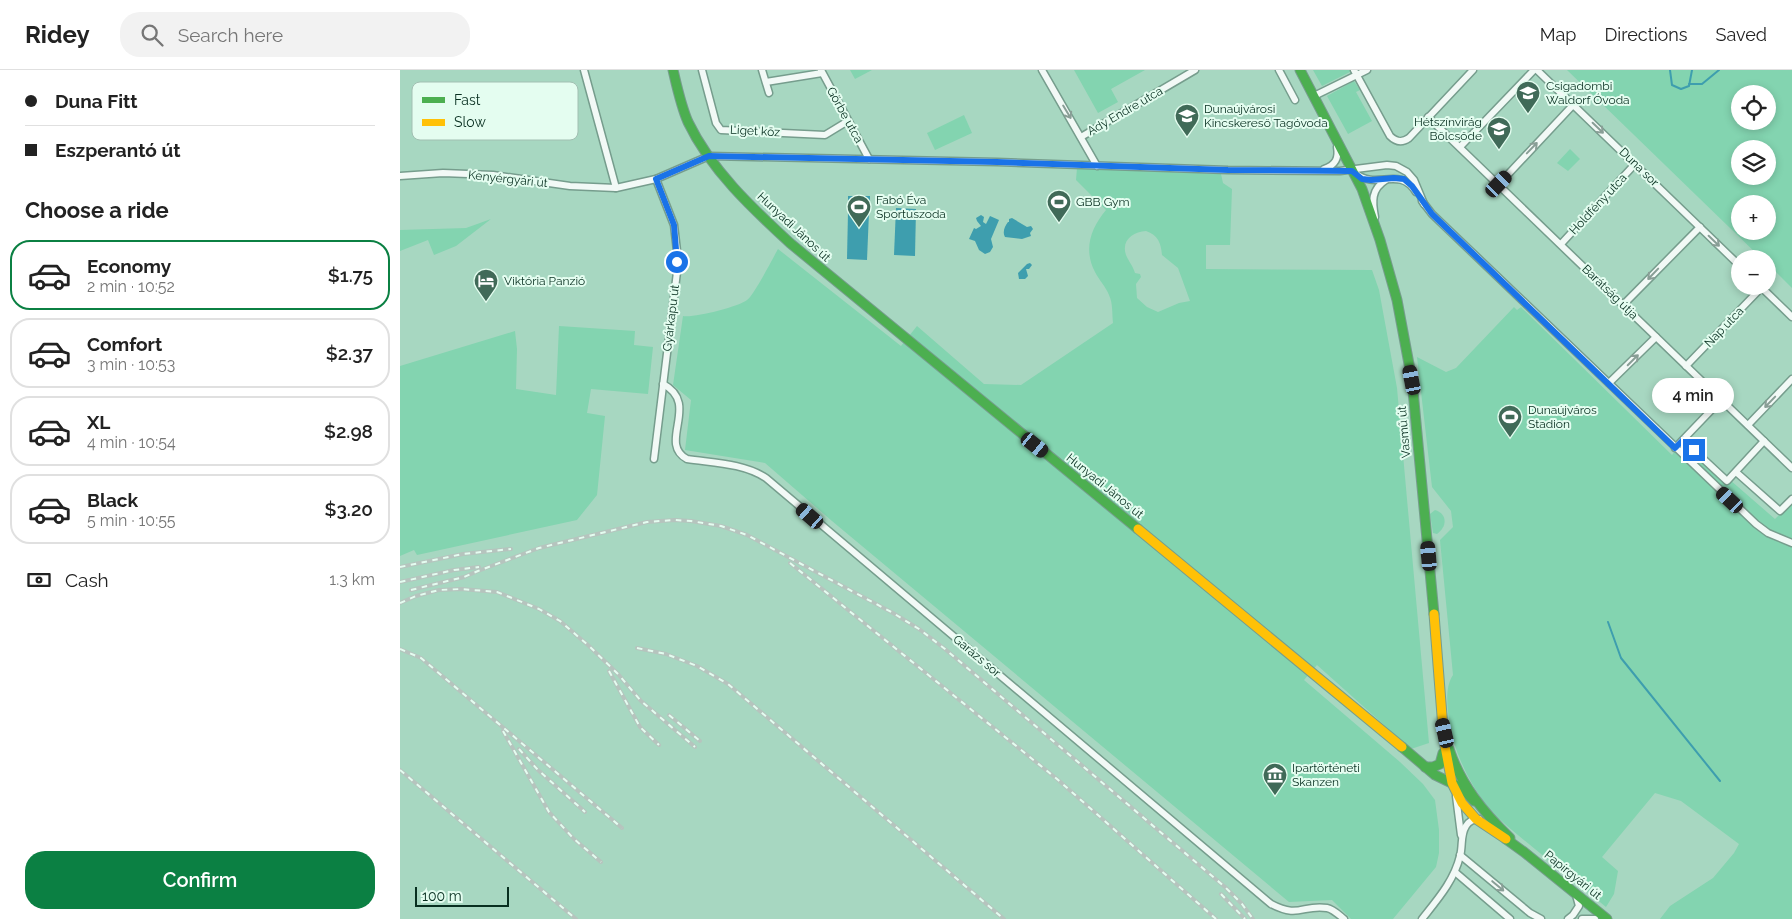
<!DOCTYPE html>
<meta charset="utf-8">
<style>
:root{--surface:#fff;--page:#f2f2f2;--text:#222;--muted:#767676;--line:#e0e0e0;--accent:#0b8043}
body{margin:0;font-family:Raleway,sans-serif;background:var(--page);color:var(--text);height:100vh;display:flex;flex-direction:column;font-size:19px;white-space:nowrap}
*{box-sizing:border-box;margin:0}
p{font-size:16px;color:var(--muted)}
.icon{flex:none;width:28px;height:28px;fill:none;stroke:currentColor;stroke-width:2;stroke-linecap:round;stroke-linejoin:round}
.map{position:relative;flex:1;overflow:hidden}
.details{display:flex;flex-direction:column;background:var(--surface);width:400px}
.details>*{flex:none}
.banner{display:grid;align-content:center;height:110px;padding:0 25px;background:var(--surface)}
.fabs{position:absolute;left:1331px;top:15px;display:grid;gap:10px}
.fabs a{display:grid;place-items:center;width:45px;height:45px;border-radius:50%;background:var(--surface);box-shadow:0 2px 8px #0003;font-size:25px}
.scale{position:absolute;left:15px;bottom:12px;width:94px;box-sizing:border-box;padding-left:5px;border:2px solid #082f20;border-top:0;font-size:14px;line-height:18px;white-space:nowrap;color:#082f20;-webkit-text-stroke:4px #e4fdf0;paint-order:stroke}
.end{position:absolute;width:22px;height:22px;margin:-11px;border:6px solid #1a73e8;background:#fff;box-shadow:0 0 0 2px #fff}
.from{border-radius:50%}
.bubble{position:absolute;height:35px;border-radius:18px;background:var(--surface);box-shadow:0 2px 8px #0003;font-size:16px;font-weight:600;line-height:35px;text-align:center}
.car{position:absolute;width:15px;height:30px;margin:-15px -8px;border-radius:6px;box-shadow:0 0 4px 1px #0007;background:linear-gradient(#222 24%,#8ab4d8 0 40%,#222 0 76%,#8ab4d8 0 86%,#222 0)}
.banner b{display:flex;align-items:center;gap:18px;height:48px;font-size:19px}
.banner b+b{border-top:1px solid var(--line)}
.banner i{width:12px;height:12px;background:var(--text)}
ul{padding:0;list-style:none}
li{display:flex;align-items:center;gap:15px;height:70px;margin:0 10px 8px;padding:0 15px;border:2px solid var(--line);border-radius:20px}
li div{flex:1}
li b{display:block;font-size:19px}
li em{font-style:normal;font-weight:600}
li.on{border-color:var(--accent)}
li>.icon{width:45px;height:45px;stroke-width:1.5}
h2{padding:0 25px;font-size:22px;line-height:60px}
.pay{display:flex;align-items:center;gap:12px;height:55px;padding:0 25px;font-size:19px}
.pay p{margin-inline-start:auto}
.primary-button{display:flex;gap:10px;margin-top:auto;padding:10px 25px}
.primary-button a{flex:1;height:58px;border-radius:20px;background:var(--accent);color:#fff;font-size:20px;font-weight:600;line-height:58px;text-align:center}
header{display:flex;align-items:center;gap:30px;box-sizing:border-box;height:70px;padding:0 25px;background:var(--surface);border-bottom:1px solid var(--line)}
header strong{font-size:24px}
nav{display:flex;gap:28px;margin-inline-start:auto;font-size:18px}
.search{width:350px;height:45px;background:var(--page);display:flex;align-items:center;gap:12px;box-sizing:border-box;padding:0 18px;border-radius:20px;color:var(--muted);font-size:19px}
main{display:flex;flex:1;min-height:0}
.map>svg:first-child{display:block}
</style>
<header>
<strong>Ridey</strong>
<div class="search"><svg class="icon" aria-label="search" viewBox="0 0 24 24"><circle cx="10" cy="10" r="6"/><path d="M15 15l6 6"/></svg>Search here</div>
<nav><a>Map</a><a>Directions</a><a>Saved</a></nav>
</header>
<main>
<section class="details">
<div class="banner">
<b><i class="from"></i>Duna Fitt</b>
<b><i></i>Eszperantó út</b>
</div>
<h2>Choose a ride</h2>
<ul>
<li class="on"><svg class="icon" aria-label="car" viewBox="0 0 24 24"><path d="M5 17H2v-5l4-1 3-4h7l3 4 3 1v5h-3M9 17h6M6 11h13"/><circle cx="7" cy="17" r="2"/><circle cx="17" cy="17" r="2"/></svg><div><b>Economy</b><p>2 min · 10:52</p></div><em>$1.75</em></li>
<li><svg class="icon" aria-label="car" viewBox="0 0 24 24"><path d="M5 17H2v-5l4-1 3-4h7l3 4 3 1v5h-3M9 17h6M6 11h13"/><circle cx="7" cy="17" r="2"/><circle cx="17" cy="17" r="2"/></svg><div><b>Comfort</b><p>3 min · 10:53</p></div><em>$2.37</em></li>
<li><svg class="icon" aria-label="car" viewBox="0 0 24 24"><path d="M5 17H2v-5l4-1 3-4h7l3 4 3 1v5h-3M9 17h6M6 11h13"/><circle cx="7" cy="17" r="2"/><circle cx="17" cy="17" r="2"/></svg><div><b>XL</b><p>4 min · 10:54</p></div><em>$2.98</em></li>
<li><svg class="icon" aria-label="car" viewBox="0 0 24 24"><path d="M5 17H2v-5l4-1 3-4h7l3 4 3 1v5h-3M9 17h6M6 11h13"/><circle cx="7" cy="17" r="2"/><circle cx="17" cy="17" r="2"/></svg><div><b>Black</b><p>5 min · 10:55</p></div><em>$3.20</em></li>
</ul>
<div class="pay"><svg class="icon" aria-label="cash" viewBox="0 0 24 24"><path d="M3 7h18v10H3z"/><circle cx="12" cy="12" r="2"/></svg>Cash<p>1.3 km</p></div>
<div class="primary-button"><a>Confirm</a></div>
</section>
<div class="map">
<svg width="1392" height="849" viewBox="0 0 1392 849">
<rect width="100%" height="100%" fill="#a7d7c1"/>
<g fill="#83d4b0" fill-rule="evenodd">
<path d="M 450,0 L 472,0 L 455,9 Z"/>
<path d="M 674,0 L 745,0 L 711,19 L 718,32 L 698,43 Z"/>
<path d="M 913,0 L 952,0 L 952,1 L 922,16 Z"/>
<path d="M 1167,0 L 1392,0 L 1392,218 L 1368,194 L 1368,189 L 1362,189 ZM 1340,24 L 1368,24 L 1368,51 L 1340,51 ZM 1340,79 L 1368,79 L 1368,106 L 1340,106 ZM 1340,134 L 1368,134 L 1368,161 L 1340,161 Z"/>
<path d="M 954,11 L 960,20 L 956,22 L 972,51 L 948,64 L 927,26 Z"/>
<path d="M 564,45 L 572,63 L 535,80 L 527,63 Z"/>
<path d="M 1170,79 L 1180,89 L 1168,101 L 1157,93 Z"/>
<path d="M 677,98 L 821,104 L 823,113 L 832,119 L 830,175 L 806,175 L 806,199 L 972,200 L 979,220 L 997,318 L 1029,673 L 1011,679 L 917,595 L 904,610 L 1000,692 L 1023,714 L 1035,730 L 1039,760 L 1039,783 L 1036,797 L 993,849 L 951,849 L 932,830 L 889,832 L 432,451 L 365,393 L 285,380 L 291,330 L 273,315 L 283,246 C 294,248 338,237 347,230 C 354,225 373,188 378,179 L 501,276 L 517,256 L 584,314 L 621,315 L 713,253 C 712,244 713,233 709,225 C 706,217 699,210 695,202 C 683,179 691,158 706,140 L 676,110 ZM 746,161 C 758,165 761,173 762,185 L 778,198 L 790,231 L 779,233 L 758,242 L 747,237 L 737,228 L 736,214 L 741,207 L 740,204 L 735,203 C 733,196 729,192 726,185 C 721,170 733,162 746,161 Z"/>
<path d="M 91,149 L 56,176 L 34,185 L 28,170 L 0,181 L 0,160 L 66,158 Z"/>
<path d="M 1114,237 L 1117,240 L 1121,237 L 1272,385 L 1284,370 L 1375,449 L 1392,432 L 1392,849 L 1260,849 L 1270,836 L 1313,808 L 1334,783 L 1339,774 L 1281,731 L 1255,723 L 1202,787 L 1218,801 L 1214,824 L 1206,837 C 1183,818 1159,799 1135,779 C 1119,766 1101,752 1087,736 C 1068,711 1053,680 1049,649 C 1047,635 1045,617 1053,605 L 1040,470 L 1053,457 L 1051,441 L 1032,417 L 1017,287 L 1046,302 L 1056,298 Z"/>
<path d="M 159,256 L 235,261 L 234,275 L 253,277 L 248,324 L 191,319 L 187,343 L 205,346 L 197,425 L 177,450 L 17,485 L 14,480 L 0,486 L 0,296 L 115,261 L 117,279 L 116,319 L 156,325 Z"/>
<path d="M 1035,440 C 1048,444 1047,457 1037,464 L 1033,463 L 1030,444 Z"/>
</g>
<g fill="#3e9eae">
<rect x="448" y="126" width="22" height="14"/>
<path d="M 496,138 L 516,139 L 515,186 L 494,185 Z"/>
<path d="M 448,142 L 469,142 L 467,190 L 447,189 Z"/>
<path d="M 581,145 L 584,147 L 583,152 L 586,154 L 590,146 L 599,150 L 591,169 L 593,177 L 590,182 L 585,184 L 579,180 L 575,171 L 569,169 L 574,158 L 576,159 L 581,156 L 577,151 L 576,148 Z"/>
<path d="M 612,148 L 627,157 L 631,156 L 633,159 L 630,163 L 631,166 L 622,169 L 605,167 C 602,162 605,156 608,152 L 609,152 L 609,149 Z"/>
<path d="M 627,194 L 630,193 L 632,195 L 629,199 L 626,199 L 628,206 L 625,209 L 619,209 L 618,203 Z"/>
</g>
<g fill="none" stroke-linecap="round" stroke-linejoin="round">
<g stroke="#3e9eae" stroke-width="2">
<path d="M 1270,0 L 1272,15 L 1281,19 L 1289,16 L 1292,0"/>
<path d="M 1289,14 L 1302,14 L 1319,0"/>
<path d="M 1208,552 L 1221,588 L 1320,711"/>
</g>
<defs>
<g id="street">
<path d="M 184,0 L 216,118"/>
<path d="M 302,0 L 316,53 L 321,60 L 425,65 L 448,51"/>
<path d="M 362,0 L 369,23"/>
<path d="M 421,0 L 469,89"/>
<path d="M 642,0 L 697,96"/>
<path d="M 879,0 L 895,30"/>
<path d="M 954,0 L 990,66 C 996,72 1002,73 1009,68 L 1073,0"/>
<path d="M 1137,0 L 1340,196"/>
<path d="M 366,12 L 422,3"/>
<path d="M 914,26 L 967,0"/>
<path d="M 1028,47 L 1392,398"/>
<path d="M 681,67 L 795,0"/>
<path d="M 1060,77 L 1134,0"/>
<path d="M 924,99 C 936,95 939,88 937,77"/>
<path d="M 955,103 C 977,121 999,95 1016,122"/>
<path d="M 0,106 L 43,103 L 93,105 L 170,116 L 216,118 L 256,109 L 309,86 L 597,92 L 828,100 L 940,101 L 987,95 L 996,96 L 1007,102 L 1014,110 L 1024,134"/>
<path d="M 1099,114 L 1174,34"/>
<path d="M 1022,131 L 1032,144 L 1356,454 L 1368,463 L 1392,473"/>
<path d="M 975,147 C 972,132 971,119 986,110"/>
<path d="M 1161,174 L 1235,94"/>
<path d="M 1360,216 L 1392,247"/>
<path d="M 1223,235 L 1300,157"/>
<path d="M 1286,296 L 1362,217"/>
<path d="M 1209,313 L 1256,267"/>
<path d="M 263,314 C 301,334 257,373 287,389 C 313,393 343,393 366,408 L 871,834 C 899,849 903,834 927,838 C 933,839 939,845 944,849"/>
<path d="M 1348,355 L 1392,309"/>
<path d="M 1283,370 L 1327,411 L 1364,371"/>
<path d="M 1275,378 L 1321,330"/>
<path d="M 254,389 L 277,202 L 277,181 L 274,155 L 256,109"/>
<path d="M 1336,402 L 1380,441 L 1392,429"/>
<path d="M 1056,726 L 1061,765"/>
<path d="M 1060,785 L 1130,843 L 1141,849"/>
<path d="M 1055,802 L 1110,849"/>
<path d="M 1022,849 C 1037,830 1054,811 1060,786 C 1063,776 1060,765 1066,756 C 1069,751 1073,749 1079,749"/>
<path d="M 1168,849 L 1173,845 L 1179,836 L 1176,825"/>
<path d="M 1182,849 L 1195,849"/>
</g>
<g id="fast">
<path d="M 273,0 C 277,17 281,36 288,52 C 311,100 352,138 390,173 L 738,459"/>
<path d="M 900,0 L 962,119 L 980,170 L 997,230 L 1012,310 L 1034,544"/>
<path d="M 1002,677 L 1035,705 L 1062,718 L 1074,731"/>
<path d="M 1049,679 C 1061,715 1083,742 1110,768"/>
<path d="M 1025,697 L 1033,697 L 1040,694 L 1043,683"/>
<path d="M 1106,769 L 1124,782 L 1207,849"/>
</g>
<g id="slow">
<path d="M 738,459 L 1002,677"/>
<path d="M 1034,544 L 1044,671 L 1052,713 L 1062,733 L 1076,749 L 1106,769"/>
</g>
</defs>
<use href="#street" stroke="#769d8d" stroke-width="9"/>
<use href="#fast" stroke="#769d8d" stroke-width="11"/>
<use href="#slow" stroke="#769d8d" stroke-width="11"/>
<use href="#street" stroke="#f2f9f6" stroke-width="6"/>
<use href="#fast" stroke="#4caf50" stroke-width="9"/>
<use href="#slow" stroke="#ffc107" stroke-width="9"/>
<defs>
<g id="rail">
<path d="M 390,493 L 657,709 L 816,849"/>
<path d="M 0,497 L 63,484 L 111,479"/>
<path d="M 0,512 L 54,500 L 79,497"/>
<path d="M 11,520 L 64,507 L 78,501 L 139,478 L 247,452 L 275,450 L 291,451 L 321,456 L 347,465 L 493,543 L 519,559 L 545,579 L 825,817 L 842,834 L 853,849"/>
<path d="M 0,533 L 16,526 L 39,520 L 61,519 L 97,522 L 139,539 L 160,551 L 189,576 L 218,604 L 241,631 L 295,677"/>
<path d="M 237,578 L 266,584 L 297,596 L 328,614 L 604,849"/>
<path d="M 0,579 L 21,588 L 222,758"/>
<path d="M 209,601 L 240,657 L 259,675"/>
<path d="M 269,645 L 300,671"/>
<path d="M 103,661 L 149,742 L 174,769 L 201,792"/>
<path d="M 119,679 L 138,700 L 185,742"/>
<path d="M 0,700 L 176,849"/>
<path d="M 821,824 L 845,849"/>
</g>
</defs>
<use href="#rail" stroke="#b6c4be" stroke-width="4"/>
<use href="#rail" stroke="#e4fdf0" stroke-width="2" stroke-dasharray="5.5" stroke-linecap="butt"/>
</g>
<defs><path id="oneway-shaft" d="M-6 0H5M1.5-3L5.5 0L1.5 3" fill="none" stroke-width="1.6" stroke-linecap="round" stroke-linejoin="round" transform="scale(1.25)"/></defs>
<g stroke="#899e96">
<use href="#oneway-shaft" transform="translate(667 42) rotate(59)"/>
<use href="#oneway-shaft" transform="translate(1198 58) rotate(44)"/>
<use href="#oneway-shaft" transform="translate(1132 78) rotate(-46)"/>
<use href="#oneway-shaft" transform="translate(1314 171) rotate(44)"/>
<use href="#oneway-shaft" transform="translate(1253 204) rotate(134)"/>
<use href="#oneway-shaft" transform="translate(1233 290) rotate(-45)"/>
<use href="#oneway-shaft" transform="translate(1370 332) rotate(134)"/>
<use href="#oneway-shaft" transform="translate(1098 816) rotate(40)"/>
</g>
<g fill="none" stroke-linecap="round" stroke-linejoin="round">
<path stroke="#1a73e8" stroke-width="6" d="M 277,192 L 274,155 L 256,109 L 309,86 L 597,92 L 828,100 L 952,101 L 962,109 L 971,110 L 994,108 L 1004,109 L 1012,116 L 1032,144 L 1275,378 L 1283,370 L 1294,380"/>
</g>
<defs>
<symbol id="school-pin" viewBox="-11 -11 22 30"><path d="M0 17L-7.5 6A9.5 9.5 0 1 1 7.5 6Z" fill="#406a58" stroke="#e4fdf0"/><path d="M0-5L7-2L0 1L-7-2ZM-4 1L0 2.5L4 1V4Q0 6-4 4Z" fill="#fff"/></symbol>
<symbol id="stadium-pin" viewBox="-11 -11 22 30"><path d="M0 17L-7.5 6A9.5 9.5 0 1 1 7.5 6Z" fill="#406a58" stroke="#e4fdf0"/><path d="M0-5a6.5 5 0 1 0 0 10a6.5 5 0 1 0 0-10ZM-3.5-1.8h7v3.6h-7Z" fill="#fff"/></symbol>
<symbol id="hotel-pin" viewBox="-11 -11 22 30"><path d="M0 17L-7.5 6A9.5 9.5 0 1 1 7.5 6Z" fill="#406a58" stroke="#e4fdf0"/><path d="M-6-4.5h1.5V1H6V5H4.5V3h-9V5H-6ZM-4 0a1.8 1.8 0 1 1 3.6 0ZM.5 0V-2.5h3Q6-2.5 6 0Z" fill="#fff"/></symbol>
<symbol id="museum-pin" viewBox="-11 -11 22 30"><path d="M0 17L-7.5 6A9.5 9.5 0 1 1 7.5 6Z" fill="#406a58" stroke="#e4fdf0"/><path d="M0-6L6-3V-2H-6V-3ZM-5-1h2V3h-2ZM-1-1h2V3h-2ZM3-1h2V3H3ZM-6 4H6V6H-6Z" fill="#fff"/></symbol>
</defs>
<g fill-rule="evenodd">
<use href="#school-pin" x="1114" y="9" width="28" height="38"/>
<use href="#school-pin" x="773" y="32" width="28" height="38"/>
<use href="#school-pin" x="1085" y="45" width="28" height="38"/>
<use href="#stadium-pin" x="645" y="118" width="28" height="38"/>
<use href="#stadium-pin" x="445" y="123" width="28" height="38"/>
<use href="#hotel-pin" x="72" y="197" width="28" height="38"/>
<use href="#stadium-pin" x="1096" y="333" width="28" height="38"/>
<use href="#museum-pin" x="861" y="691" width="28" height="38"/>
</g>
<g text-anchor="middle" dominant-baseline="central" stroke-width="4" stroke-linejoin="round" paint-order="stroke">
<g font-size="12" fill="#082f20" stroke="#e4fdf0" text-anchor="start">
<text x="1146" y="16">Csigadombi<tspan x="1146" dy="14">Waldorf Óvoda</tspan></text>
<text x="804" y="39">Dunaújvárosi<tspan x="804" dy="14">Kincskereső Tagóvoda</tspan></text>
<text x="1082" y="52" text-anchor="end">Hétszínvirág<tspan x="1082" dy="14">Bölcsőde</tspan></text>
<text x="476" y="130">Fabó Éva<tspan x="476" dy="14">Sportuszoda</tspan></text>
<text x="676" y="132">GBB Gym</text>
<text x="104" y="211">Viktória Panzió</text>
<text x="1128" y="340">Dunaújváros<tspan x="1128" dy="14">Stadion</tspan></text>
<text x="892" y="698">Ipartörténeti<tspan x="892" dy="14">Skanzen</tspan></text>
</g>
<g font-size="12" fill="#082f20" stroke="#e4fdf0">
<text transform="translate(725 41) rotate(-30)">Ady Endre utca</text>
<text transform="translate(445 45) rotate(61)">Görbe utca</text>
<text transform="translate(355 61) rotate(3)">Liget köz</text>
<text transform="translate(1239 97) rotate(44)">Duna sor</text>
<text transform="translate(108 109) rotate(6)">Kenyérgyári út</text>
<text transform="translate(1198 134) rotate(-47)">Holdfény utca</text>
<text transform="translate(394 157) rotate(43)">Hunyadi János út</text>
<text transform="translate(1210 222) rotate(44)">Barátság útja</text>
<text transform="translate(271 248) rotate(-83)">Gyárkapu út</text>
<text transform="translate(1324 257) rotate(-46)">Nap utca</text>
<text transform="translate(1004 362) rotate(-95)">Vasmű út</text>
<text transform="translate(705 416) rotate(39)">Hunyadi János út</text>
<text transform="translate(577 586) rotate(40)">Garázs sor</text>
<text transform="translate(1173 805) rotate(39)">Papírgyári út</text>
</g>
</g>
<rect x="12" y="12" width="166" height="58" rx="8" fill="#e4fdf0" stroke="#a2bfb2" stroke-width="1"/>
<rect x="22" y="27" width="23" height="6" fill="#4caf50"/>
<rect x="22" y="49" width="23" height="7" fill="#ffc107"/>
<g font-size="14" fill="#082f20">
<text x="54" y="35">Fast</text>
<text x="54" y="57">Slow</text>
</g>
</svg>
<div class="fabs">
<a><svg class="icon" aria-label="locate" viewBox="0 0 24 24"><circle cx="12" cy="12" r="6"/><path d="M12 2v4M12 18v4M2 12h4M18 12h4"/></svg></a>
<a><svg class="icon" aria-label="layers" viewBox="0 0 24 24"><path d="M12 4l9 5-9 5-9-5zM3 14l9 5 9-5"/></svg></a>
<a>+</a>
<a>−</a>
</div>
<div class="scale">100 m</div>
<i class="end from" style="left:277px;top:192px"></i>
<i class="end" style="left:1294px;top:380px"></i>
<div class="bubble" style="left:1252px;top:308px;width:82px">4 min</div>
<i class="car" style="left:1099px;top:114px;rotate:44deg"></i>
<i class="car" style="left:1012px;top:310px;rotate:349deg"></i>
<i class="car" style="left:635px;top:375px;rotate:129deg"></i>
<i class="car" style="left:1330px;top:430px;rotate:313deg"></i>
<i class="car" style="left:410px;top:446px;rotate:311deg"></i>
<i class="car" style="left:1029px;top:486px;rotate:355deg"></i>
<i class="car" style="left:1045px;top:663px;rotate:347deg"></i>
</div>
</main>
